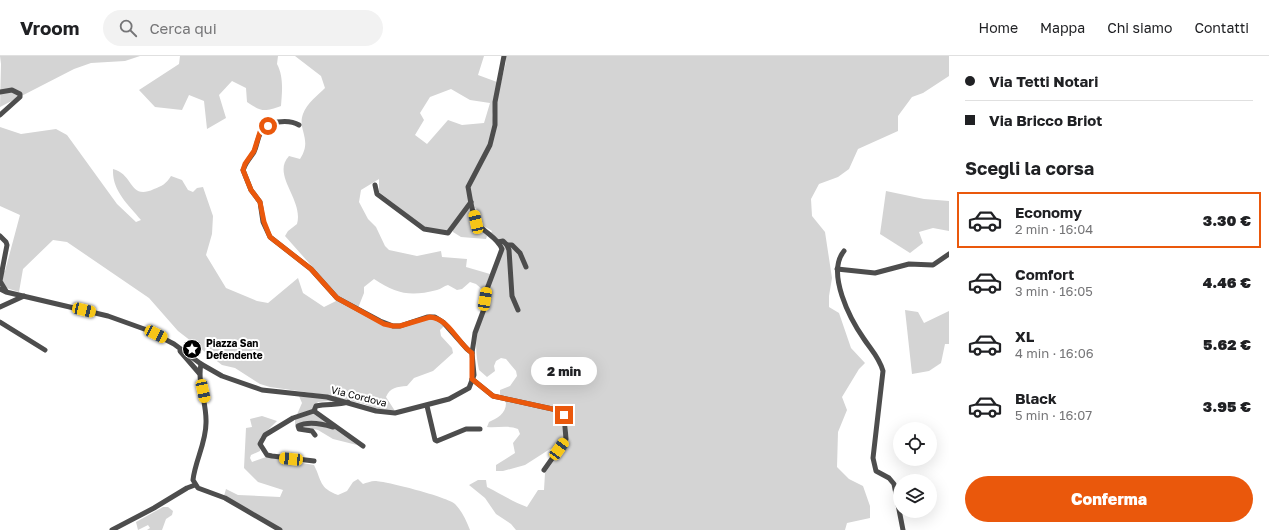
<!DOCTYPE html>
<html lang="it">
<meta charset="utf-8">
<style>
:root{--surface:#fff;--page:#f2f2f2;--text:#202124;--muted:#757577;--line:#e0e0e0;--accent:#ea580c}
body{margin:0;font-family:"Golos Text",sans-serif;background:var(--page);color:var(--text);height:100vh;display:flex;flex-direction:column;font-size:15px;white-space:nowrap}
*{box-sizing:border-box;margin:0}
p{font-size:13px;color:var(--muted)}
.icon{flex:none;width:22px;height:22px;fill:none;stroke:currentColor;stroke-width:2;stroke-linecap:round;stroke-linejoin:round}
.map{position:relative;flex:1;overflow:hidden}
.side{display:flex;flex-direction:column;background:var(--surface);width:320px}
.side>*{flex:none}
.guide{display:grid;align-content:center;height:88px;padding:0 16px;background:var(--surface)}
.tools{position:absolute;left:893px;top:366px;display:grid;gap:8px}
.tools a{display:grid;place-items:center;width:44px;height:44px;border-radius:50%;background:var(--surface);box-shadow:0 4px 16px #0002;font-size:20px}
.end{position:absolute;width:18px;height:18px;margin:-9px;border:5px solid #ea580c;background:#fff;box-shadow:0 0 0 2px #fff}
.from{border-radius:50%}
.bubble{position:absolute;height:28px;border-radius:14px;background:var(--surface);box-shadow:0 4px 16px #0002;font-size:13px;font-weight:800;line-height:28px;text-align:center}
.car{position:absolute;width:12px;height:24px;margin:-12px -6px;border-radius:5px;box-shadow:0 0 3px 1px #0007;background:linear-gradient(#f5c518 24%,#345 0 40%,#f5c518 0 76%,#345 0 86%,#f5c518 0)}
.guide b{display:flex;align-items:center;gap:14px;height:38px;font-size:15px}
.guide b+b{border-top:1px solid var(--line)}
.guide i{width:10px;height:10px;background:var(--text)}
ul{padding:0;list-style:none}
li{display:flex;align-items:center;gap:12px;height:56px;margin:0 8px 6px;padding:0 8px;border:2px solid transparent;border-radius:0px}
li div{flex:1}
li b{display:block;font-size:15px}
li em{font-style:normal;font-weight:800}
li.active{border-color:var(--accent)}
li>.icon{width:36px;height:36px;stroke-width:1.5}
h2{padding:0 16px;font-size:18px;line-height:48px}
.primary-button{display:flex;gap:8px;margin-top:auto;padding:8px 16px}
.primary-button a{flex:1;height:46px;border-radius:24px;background:var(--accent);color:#fff;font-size:16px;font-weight:800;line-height:46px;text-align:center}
header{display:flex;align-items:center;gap:24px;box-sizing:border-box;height:56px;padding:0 20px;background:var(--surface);border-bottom:1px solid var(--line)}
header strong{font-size:19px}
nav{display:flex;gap:22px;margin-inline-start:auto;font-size:14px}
.search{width:280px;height:36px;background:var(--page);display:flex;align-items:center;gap:10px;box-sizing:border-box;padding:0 14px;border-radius:22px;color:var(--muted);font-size:15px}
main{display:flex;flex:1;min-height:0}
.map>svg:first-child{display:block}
</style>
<header>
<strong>Vroom</strong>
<div class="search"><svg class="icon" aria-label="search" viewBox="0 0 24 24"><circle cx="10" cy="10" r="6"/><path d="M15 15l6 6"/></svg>Cerca qui</div>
<nav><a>Home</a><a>Mappa</a><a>Chi siamo</a><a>Contatti</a></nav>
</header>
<main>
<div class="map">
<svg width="949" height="474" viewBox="0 0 949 474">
<rect width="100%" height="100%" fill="#fff"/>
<g fill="#d4d4d4" fill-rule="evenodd">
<path d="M 0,0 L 140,0 L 125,5 L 91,7 L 74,13 L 0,51 L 1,8 Z"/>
<path d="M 180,0 L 278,0 L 277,8 C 284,21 282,36 281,50 C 264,56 262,56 247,46 L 246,32 L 232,25 L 219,39 L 226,62 L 207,73 L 204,45 L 189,39 L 182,54 L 155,51 L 139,34 L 179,8 Z"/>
<path d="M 295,0 L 484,0 L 478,19 L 497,26 L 492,63 L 506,6 L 506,0 L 949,0 L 949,20 L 923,37 L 912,41 L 898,60 L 898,75 L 858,93 L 849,113 L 838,121 L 819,128 L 811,143 L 812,160 L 825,176 L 832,222 L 829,240 L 829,251 L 839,257 L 851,292 L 865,307 L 859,313 L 842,341 L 847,354 L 838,376 L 837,411 L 849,423 L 863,430 L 870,450 L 870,462 L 847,467 L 845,474 L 516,474 L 511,468 L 496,458 L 485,442 L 469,429 L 478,424 L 486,424 L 487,431 C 501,438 513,446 527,451 L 538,434 L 544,434 L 545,417 L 568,385 L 568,358 L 558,353 L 500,340 L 500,334 L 510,330 L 517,320 L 516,315 L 506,303 L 501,302 L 496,305 L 494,310 L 495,315 L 487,321 L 479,314 C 476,300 474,281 480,267 C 483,258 488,251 490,241 L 487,238 L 501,187 L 491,177 L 492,175 L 482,169 L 476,152 L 471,152 L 476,169 L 487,180 L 486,183 L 461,181 L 453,176 L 453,172 L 450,175 L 429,175 L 379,136 L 379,123 L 361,134 L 359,146 L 368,163 L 376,171 L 385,190 L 389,194 L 417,200 L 441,195 L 442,201 L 467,203 L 466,211 L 490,218 L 484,235 L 476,228 L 470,226 L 462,233 L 457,234 L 448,229 C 444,230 441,233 437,234 C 410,241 397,238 374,223 L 364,231 L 364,237 L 358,252 L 340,242 L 285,180 L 288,175 L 297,168 C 304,144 271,119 289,100 L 300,103 C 313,83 297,74 303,58 C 307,47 318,39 325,32 L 321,20 ZM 451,33 L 470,44 L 490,47 L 484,67 L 462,69 L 448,64 L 427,88 L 415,79 L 424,64 L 420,57 L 430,41 Z"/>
<path d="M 0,71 L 21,78 L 56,73 L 67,79 L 117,148 L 136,166 L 141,164 C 128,148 112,135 113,113 C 134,118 129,145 154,133 C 162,130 166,128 171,120 L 182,124 L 188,134 L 193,136 L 197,132 L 203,131 L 213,160 L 212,178 L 206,199 L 226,232 L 257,245 L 268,247 L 298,222 L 303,237 L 324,251 L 338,244 L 393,271 L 427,262 L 434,262 L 445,269 L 440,274 L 441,280 L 452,292 L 453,297 L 433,315 L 414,322 L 407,330 C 397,331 390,331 386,341 L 395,355 L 376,353 L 364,348 L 326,339 L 270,331 L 260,328 L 235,312 L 222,309 L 178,275 L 149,242 L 67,186 L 53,184 L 23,213 L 19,236 L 0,230 L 0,213 L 5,215 L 20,159 L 0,150 Z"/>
<path d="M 886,135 L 924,143 L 949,145 L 949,175 L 933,172 L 919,176 L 923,187 L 910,197 L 880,178 Z"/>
<path d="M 905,254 L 918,256 L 924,267 L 949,255 L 949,288 L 945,288 L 941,307 L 929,315 L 912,318 Z"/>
<path d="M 299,340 L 326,342 L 340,347 L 328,345 L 318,346 L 313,351 L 357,389 L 333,383 L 318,374 L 295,369 L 295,363 L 302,347 Z"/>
<path d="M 504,344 L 561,357 L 565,382 L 558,390 L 550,393 L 525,409 L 503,415 L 496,415 L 496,409 L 515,397 L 513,387 L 520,378 L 518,373 C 509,369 497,372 487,371 L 489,366 C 497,362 506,358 506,347 Z"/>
<path d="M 262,360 L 277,365 L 260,382 L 260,395 L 251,399 L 250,402 L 252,406 L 266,401 L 314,409 C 322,425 319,432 338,439 L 347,435 L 353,426 L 358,423 L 363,428 C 366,427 371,425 375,425 C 385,425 448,441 455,448 C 462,455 466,464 470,474 L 283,474 L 224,440 L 226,433 L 238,439 L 280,441 L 283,434 L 258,426 L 244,412 L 246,372 L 252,371 L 250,363 Z"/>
<path d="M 163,451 L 168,451 L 173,455 L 172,459 L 166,463 L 162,474 L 147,474 L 150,472 L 148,469 L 138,474 L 136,466 Z"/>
</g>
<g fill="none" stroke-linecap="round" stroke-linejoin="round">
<g stroke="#4d4d4d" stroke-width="5">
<path d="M 0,36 L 12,34 L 20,38 L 20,41 L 0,59"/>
<path d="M 299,69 C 289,63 265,64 260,78 C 257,84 257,90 254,96 C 251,101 246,106 244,112 L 243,114 L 251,134 L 260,146 L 263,166 L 270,181 L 311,213 L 337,242 L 380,265 L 393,270 L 400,270 L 427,261 L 435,261 L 443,266 L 467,293 L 472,297"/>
<path d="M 375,129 L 377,138 L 424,173 L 448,177 L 471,146"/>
<path d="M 0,180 L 6,186 L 7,189 L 0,225 L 6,235"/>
<path d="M 498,186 L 503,185 L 507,189 L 509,194 L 512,240 L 518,254"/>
<path d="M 507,189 L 512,189 L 520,197 L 526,211"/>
<path d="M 844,195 C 826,217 850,263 864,283 C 872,295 879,301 883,315 L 873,402 L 876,415 L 889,422 L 894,428 L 903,474"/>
<path d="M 837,213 L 875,217 L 909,208 L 933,209 L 949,198"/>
<path d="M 0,233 L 6,236 L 108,260 L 147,274 L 174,288 L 201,308 L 222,320 L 262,334 L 327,341 L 376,355 L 395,357 L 449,343 L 469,332 L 474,319 L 472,297 L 475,277 L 484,253 L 487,233 L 502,193 C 497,181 486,178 478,168 C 472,161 470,140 468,131 L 490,89 L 495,69 L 495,46 L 504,0"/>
<path d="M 0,251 L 24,240"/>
<path d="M 0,266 L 45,294"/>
<path d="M 180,295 L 199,317"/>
<path d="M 201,308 C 197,327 207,347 206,367 C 206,387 195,405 193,424 L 198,432 L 225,442 L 280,474"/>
<path d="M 472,323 L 493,340 L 557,354 L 564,359 L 566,383 L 544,414"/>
<path d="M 348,346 C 338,350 327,347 316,350 L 314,355 L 363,390"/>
<path d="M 427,350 L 435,384 L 437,385 L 466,373 L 480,373"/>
<path d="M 314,355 L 293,362 L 265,379 L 260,388 L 267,399 L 272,400 L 314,405"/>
<path d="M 315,379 L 312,375 L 299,373 L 298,370 C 308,365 323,368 333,371"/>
<path d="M 112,474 L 154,452 L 187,432 L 195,429"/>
</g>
</g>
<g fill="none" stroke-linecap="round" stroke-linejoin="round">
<path stroke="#ea580c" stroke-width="5" d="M 268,70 L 260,76 L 254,95 L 245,108 L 243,114 L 251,134 L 260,146 L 264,166 L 270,181 L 311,213 L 337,242 L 384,268 L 393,270 L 400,270 L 430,261 C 450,263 457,287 472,297 L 472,323 L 493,340 L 557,354 L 564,359"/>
</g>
<defs>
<symbol id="sight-disc" viewBox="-11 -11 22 22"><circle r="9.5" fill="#000" stroke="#fff"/><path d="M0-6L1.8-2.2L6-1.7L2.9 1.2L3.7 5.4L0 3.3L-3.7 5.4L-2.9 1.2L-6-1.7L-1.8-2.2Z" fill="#fff"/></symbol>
</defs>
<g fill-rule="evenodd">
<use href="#sight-disc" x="181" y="282" width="22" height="22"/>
</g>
<g text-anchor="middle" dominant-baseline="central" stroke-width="4" stroke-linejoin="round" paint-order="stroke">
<g font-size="10" font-weight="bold" fill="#000" stroke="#fff" text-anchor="start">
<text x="206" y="287">Piazza San<tspan x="206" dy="12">Defendente</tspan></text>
</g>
<g font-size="10" fill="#000" stroke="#fff">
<text transform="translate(359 340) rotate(14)">Via Cordova</text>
</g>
</g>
</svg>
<div class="tools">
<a><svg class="icon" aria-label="locate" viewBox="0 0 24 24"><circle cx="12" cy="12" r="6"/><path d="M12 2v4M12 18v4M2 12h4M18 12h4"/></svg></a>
<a><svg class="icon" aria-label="layers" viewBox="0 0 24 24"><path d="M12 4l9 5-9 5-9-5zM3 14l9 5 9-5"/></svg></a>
</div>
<i class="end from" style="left:268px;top:70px"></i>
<i class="end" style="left:564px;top:359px"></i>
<div class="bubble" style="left:531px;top:301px;width:66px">2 min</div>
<i class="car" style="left:476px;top:166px;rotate:347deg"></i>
<i class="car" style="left:485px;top:243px;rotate:9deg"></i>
<i class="car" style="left:84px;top:254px;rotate:103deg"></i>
<i class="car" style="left:156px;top:278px;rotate:117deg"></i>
<i class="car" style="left:203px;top:335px;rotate:168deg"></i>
<i class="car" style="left:559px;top:393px;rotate:36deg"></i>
<i class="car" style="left:291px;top:403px;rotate:276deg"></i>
</div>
<section class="side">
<div class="guide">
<b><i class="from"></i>Via Tetti Notari</b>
<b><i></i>Via Bricco Briot</b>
</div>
<h2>Scegli la corsa</h2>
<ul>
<li class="active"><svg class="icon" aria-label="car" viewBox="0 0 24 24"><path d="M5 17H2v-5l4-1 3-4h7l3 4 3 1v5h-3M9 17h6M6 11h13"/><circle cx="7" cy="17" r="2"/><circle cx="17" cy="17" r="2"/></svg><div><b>Economy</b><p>2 min · 16:04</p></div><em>3.30 €</em></li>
<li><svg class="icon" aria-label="car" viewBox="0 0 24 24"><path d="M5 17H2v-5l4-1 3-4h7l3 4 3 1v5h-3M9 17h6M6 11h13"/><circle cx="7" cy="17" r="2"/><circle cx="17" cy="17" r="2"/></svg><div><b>Comfort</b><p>3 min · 16:05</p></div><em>4.46 €</em></li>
<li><svg class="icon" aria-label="car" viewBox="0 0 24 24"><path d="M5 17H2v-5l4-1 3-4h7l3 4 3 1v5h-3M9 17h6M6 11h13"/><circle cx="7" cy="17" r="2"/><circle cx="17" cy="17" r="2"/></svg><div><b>XL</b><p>4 min · 16:06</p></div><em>5.62 €</em></li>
<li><svg class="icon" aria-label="car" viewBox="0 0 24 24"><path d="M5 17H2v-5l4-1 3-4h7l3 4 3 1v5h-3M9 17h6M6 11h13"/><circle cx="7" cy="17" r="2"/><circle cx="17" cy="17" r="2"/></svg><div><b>Black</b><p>5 min · 16:07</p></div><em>3.95 €</em></li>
</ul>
<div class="primary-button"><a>Conferma</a></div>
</section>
</main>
